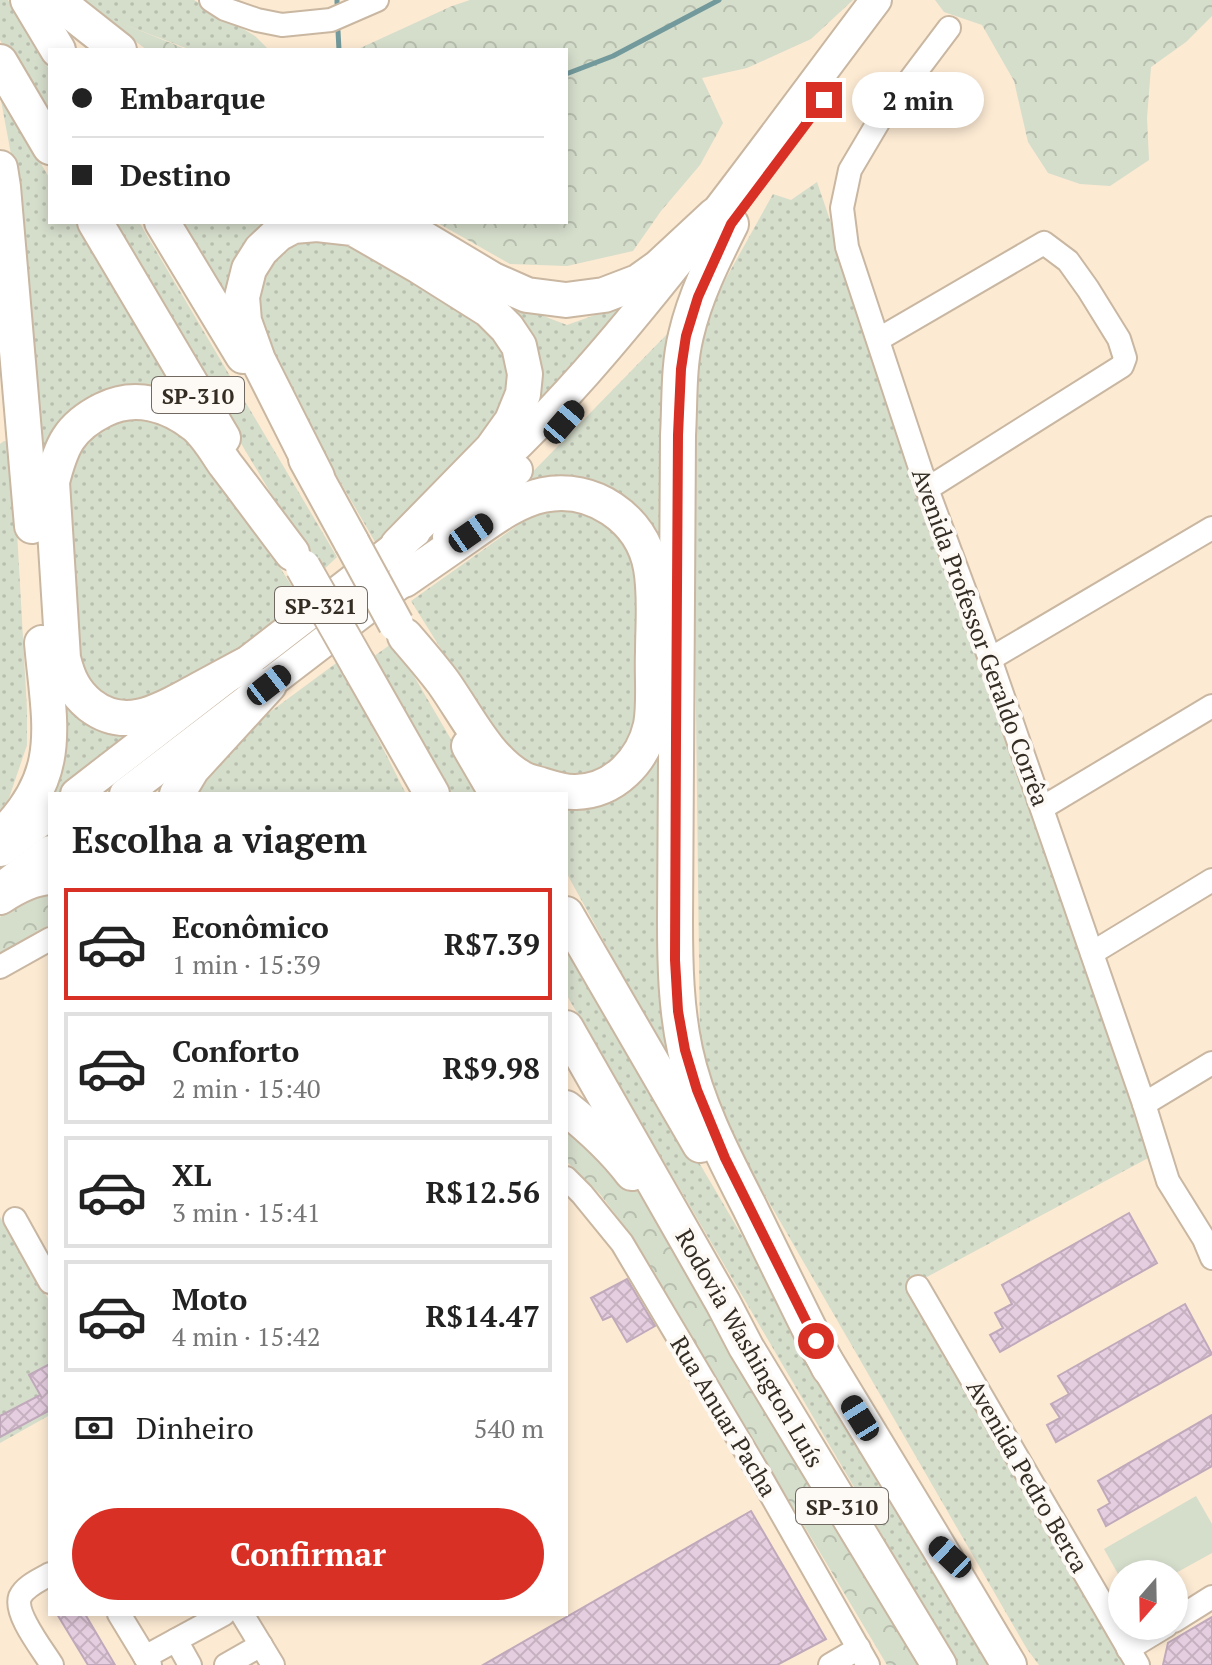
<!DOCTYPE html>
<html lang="pt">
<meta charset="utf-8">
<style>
:root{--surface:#fff;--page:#f2f2f2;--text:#222;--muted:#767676;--line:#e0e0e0;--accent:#d93025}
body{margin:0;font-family:"PT Serif",serif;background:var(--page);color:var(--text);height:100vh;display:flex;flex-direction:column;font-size:30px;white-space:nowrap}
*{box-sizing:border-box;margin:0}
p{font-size:26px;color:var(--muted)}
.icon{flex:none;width:44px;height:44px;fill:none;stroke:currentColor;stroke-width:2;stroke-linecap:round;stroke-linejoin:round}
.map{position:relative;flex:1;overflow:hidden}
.panel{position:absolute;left:48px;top:792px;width:520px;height:824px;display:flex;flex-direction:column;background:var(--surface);border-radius:0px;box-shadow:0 4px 12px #0003}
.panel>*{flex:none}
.hud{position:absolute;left:48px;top:48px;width:520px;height:176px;border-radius:0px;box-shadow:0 4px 12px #0003;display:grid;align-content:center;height:176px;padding:0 24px;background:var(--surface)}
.needle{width:52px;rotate:200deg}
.tools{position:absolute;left:1108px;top:1560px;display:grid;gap:16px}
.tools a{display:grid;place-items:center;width:80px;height:80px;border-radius:50%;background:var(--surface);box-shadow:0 4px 12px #0003;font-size:40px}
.end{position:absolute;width:36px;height:36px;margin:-18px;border:10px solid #d93025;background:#fff;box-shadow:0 0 0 4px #fff}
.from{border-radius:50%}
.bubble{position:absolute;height:56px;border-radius:28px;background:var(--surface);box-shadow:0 4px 12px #0003;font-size:26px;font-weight:700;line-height:56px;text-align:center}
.car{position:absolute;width:24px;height:48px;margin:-24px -12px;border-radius:10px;box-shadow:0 0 6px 2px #0007;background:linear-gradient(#222 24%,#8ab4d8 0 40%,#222 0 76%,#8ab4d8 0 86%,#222 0)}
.hud b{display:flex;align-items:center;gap:28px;height:76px;font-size:30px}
.hud b+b{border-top:2px solid var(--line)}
.hud i{width:20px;height:20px;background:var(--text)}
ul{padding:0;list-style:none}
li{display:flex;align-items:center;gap:24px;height:112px;margin:0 16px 12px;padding:0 8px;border:4px solid var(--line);border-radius:0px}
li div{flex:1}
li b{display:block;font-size:30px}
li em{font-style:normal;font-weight:700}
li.current{border-color:var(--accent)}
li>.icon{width:72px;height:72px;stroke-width:1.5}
h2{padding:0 24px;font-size:36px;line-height:96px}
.pay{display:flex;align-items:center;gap:20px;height:88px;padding:0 24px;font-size:30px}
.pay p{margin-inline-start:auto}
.cta{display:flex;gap:16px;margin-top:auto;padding:16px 24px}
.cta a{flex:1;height:92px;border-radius:48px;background:var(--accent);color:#fff;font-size:32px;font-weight:700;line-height:92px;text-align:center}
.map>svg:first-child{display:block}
</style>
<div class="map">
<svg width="1212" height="1665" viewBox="0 0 1212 1665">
<defs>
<pattern id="grass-dots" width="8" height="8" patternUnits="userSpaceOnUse" patternTransform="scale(2)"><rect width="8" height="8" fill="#d5ddcb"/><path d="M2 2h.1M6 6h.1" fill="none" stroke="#b7beae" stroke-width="1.8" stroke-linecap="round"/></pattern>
<pattern id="forest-crowns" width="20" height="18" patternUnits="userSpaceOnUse" patternTransform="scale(2)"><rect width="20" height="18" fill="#d5ddcb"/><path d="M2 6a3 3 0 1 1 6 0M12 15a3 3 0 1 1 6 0" fill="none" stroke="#b7beae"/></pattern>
<pattern id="building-cross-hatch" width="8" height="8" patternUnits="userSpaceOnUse" patternTransform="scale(2)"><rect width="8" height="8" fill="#e6cee1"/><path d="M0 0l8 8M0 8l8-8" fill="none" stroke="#c6b1c1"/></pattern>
</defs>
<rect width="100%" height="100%" fill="#fcead3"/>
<g fill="url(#grass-dots)">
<path d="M 0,0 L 8,0 L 50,71 L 50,124 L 0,40 Z"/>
<path d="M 80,0 L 194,0 L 255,36 L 269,50 L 191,50 L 102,16 Z"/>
<path d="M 0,95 L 50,179 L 50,222 L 76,222 L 180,398 L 121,391 L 82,400 L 58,427 L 57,666 L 147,728 L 62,794 L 50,794 L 56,740 L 18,192 Z"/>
<path d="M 817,182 L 1150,1157 L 912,1285 L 1130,1665 L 1039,1665 L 1027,1649 L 725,1126 L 700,1043 L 692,376 L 714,300 L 773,194 L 791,200 Z"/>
<path d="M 109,222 L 139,222 L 337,557 L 319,574 Z"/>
<path d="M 179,222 L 286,222 L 231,310 Z"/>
<path d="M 358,222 L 377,222 L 512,304 L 567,325 L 631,302 L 525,424 L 525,340 Z"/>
<path d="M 348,234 L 488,318 L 518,378 L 505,409 L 482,437 L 378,547 L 262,347 L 252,321 L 258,272 L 292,236 Z"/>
<path d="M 674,327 L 685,1089 L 566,872 L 566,804 L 597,806 L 629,792 L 653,764 L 664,726 L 652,536 L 517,488 Z"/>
<path d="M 135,412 L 171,422 L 207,453 L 305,607 L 152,707 L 92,696 L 74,671 L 64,500 L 80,436 Z"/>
<path d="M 4,441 L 12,442 L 27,710 L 27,745 L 9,798 L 0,810 L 0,444 Z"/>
<path d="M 575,508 L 622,534 L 645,574 L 644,737 L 622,773 L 556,785 L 499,742 L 411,601 L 532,515 Z"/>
<path d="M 394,642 L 483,794 L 449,794 L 370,659 Z"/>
<path d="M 339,661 L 406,794 L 187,794 L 224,746 Z"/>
<path d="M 566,936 L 994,1665 L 958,1665 L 566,994 Z"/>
<path d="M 0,1217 L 50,1302 L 50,1415 L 0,1443 Z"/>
</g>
<g fill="url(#forest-crowns)">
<path d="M 470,0 L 853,0 L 811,39 L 747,68 L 702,78 L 723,123 L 700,165 L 661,211 L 633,251 L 567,266 L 510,264 L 436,222 L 566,222 L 566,50 L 356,50 L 452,6 Z"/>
<path d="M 935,0 L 1212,0 L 1212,16 L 1186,42 L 1151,67 L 1147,118 L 1149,160 L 1110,186 L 1080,184 L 1048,173 L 1028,142 L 1014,81 L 982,25 L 944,12 Z"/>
<path d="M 99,14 L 188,50 L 147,50 Z"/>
<path d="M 50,895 L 50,925 L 22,942 L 0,958 L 0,917 C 16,906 30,899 50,895 Z"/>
<path d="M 566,1119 L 641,1191 L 862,1564 L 919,1665 L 887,1665 L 631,1235 L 600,1194 L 566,1161 Z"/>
</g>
<path fill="#d5ddcb" d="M 1196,1496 L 1212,1524 L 1212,1553 L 1174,1574 L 1122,1574 L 1122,1581 L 1104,1549 Z"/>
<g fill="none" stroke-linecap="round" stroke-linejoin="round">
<g stroke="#72999b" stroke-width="5">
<path d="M 337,0 L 337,3"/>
<path d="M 338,31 L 339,50"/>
<path d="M 566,74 L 613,56 L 719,0"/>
</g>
</g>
<g fill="url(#building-cross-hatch)" stroke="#c0a9bb" stroke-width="2">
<path d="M 1129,1213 L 1157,1263 L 1000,1352 L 990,1335 L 1003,1328 L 995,1313 L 1012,1304 L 1002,1285 Z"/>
<path d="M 627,1279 L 655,1326 L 627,1342 L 612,1316 L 603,1320 L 591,1298 Z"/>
<path d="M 1185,1304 L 1212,1354 L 1056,1442 L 1047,1425 L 1060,1418 L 1051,1404 L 1069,1394 L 1058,1376 Z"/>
<path d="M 50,1364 L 50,1414 L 48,1411 L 0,1437 L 0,1416 L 40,1395 L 42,1398 L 29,1375 Z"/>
<path d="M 1212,1415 L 1212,1466 L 1106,1526 L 1098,1510 L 1110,1503 L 1098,1481 Z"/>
<path d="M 751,1511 L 826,1639 L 777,1665 L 483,1665 Z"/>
<path d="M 57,1614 L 85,1614 L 115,1665 L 88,1665 Z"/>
<path d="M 1212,1617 L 1212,1665 L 1163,1665 L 1168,1643 Z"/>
</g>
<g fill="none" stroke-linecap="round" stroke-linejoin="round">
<defs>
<g id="minor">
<path d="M 211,0 L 225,9 L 257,20 L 282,25 L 331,20 L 377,0"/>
<path d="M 949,28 L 879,121 L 850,170 L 842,208 L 847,247 L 927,489 L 990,659 L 1144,1104 L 1168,1181 L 1204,1239 L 1212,1258"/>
<path d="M 879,339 L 1044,243 L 1068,261 L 1088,289 L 1119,339 L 1125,358 L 1122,366 L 927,489"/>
<path d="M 990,659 L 1212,528"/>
<path d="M 1042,808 L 1212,706"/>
<path d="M 1092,953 L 1212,880"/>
<path d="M 0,967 L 50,939"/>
<path d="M 1144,1104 L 1212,1063"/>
<path d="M 566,1178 L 582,1194 L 622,1243 L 758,1472 L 868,1665"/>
<path d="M 15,1219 L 50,1282"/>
<path d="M 918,1287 L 1138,1665"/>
<path d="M 50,1574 C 40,1580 25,1586 20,1597 C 14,1614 43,1650 52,1665"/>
<path d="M 119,1614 L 150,1665"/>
<path d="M 242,1614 L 273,1665"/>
<path d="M 1174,1621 L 1212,1597"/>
<path d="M 176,1640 L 190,1665"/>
<path d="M 1128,1649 L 1166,1626"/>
<path d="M 145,1657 L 224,1614"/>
<path d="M 226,1665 L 261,1645"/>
<path d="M 830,1665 L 859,1648"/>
</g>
<g id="major">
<path d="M 481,479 C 555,413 619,336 681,258 C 748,173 811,86 876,0"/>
<path d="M 448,537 L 517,470"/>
<path d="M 76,794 L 415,532"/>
<path d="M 125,794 L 399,584"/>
<path d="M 1,851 L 50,814"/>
<path d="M 5,885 L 50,851"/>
</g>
<g id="highway">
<path d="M 28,0 L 58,50"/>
<path d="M 60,0 L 72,13 L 119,50"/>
<path d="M 0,62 L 50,147"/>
<path d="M 0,168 L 3,187 L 32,526"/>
<path d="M 95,222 L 223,438"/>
<path d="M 162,222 L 243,356"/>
<path d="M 396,222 L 493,280 L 527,295 L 566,300 L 604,295 L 638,282 L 659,267 L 715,215"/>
<path d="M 731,224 C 713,260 695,296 686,335 C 678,367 680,402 678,435 L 675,921 C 675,964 676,1008 685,1050 C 697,1106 724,1157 750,1208 C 776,1261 802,1315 829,1368"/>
<path d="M 306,459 L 352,543"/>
<path d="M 317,477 L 258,360 L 244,321 L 242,297 L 249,269 L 261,250 L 278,234 L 293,226 L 317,224 L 353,228 L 419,266 L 489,310 L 507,328 L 519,346 L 525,374 L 523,394 L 512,421 L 492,449 L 398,545"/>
<path d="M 404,580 C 426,565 447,550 469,535 C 492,519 515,501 543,495 C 592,485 642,518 651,568 C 656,595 653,625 653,652 C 652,675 655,704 651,725 C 643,761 614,791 576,792 C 565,793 551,788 541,785 C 535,783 529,782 523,779 C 488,761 466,714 443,682 C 431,666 418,651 405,636"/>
<path d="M 358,664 L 432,794"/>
<path d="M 245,665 C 228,674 212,683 195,692 C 161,710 126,733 90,705 C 74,692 68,678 63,658 L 52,482 C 61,446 69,427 103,410 C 135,394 168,404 195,425 C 207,435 216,451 225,464 C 248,494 270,524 292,553"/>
<path d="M 469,746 L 497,794"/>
<path d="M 177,794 L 192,769 L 269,685"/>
<path d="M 0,837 C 66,775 49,724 42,643"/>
<path d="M 0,897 C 15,887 32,878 50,877"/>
<path d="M 566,914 L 700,1145"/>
<path d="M 566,1028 L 723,1303 L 746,1347 L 939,1665"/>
<path d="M 566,1108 C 591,1128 613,1148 632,1173"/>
<path d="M 819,1350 L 938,1546 L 1009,1665"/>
</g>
</defs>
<use href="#minor" stroke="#c9b7a2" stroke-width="26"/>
<use href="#major" stroke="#c9b7a2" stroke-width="34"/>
<use href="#highway" stroke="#c9b7a2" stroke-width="38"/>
<use href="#minor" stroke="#fff" stroke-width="22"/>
<use href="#major" stroke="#fff" stroke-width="30"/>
<use href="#highway" stroke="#fff" stroke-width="34"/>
<defs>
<g id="highway-bridge">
<path d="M 352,543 L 396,624"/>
<path d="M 303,567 L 358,664"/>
</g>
</defs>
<use href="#highway-bridge" stroke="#c9b7a2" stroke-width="38" stroke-linecap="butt"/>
<use href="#highway-bridge" stroke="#fff" stroke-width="34"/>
</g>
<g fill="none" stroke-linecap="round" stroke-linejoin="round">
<path stroke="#d93025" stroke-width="10" d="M 816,1341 L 725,1158 L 697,1090 L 685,1050 L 678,1011 L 675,960 L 676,739 L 678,435 L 681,369 L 686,336 L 698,297 L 731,224 L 824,100"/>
</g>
<g text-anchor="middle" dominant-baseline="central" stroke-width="8" stroke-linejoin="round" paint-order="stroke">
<g fill="#fdf9f5" stroke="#706a63" stroke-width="2">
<rect x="152" y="377" width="92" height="36" rx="6"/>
<rect x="275" y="587" width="92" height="36" rx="6"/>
<rect x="796" y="1488" width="92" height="36" rx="6"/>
</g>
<g font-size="22" font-weight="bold" fill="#342d24">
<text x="198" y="395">SP-310</text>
<text x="321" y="605">SP-321</text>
<text x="842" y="1506">SP-310</text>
</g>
<g font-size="24" fill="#342d24" stroke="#fdf9f5">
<text transform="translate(981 637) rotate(70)">Avenida Professor Geraldo Corrêa</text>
<text transform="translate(750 1348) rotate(60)">Rodovia Washington Luís</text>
<text transform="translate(724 1416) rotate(59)">Rua Anuar Pacha</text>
<text transform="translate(1028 1476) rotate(60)">Avenida Pedro Berca</text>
</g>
</g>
</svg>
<div class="tools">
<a><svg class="needle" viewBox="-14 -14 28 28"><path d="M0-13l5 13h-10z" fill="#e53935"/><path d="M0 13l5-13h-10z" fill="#767676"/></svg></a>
</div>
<i class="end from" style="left:816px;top:1341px"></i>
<i class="end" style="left:824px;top:100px"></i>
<div class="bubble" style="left:852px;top:72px;width:132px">2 min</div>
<i class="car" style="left:564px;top:422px;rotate:41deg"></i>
<i class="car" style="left:471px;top:533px;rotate:55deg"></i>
<i class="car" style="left:269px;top:685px;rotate:52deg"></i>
<i class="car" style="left:860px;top:1418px;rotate:328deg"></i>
<i class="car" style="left:950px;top:1557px;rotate:313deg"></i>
<div class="hud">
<b><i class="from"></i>Embarque</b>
<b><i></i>Destino</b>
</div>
<section class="panel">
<h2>Escolha a viagem</h2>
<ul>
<li class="current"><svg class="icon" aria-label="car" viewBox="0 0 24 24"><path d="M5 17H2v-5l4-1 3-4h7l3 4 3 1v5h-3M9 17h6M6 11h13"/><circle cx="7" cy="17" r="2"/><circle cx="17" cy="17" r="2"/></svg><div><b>Econômico</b><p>1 min · 15:39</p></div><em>R$7.39</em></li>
<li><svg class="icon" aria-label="car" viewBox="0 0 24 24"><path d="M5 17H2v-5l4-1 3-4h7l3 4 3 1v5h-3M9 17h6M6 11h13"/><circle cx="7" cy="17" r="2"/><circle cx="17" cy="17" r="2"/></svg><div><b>Conforto</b><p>2 min · 15:40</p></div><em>R$9.98</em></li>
<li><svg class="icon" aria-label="car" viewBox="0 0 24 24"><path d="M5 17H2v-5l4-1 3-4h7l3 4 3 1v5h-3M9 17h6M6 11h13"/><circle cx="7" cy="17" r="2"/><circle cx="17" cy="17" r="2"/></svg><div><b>XL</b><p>3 min · 15:41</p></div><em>R$12.56</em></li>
<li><svg class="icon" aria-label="car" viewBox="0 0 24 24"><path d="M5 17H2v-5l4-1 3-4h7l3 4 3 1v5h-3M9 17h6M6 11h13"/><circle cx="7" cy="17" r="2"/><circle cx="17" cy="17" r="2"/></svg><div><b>Moto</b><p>4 min · 15:42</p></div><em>R$14.47</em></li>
</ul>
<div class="pay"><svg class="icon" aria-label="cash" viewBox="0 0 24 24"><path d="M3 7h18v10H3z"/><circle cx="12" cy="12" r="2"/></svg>Dinheiro<p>540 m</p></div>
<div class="cta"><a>Confirmar</a></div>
</section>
</div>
